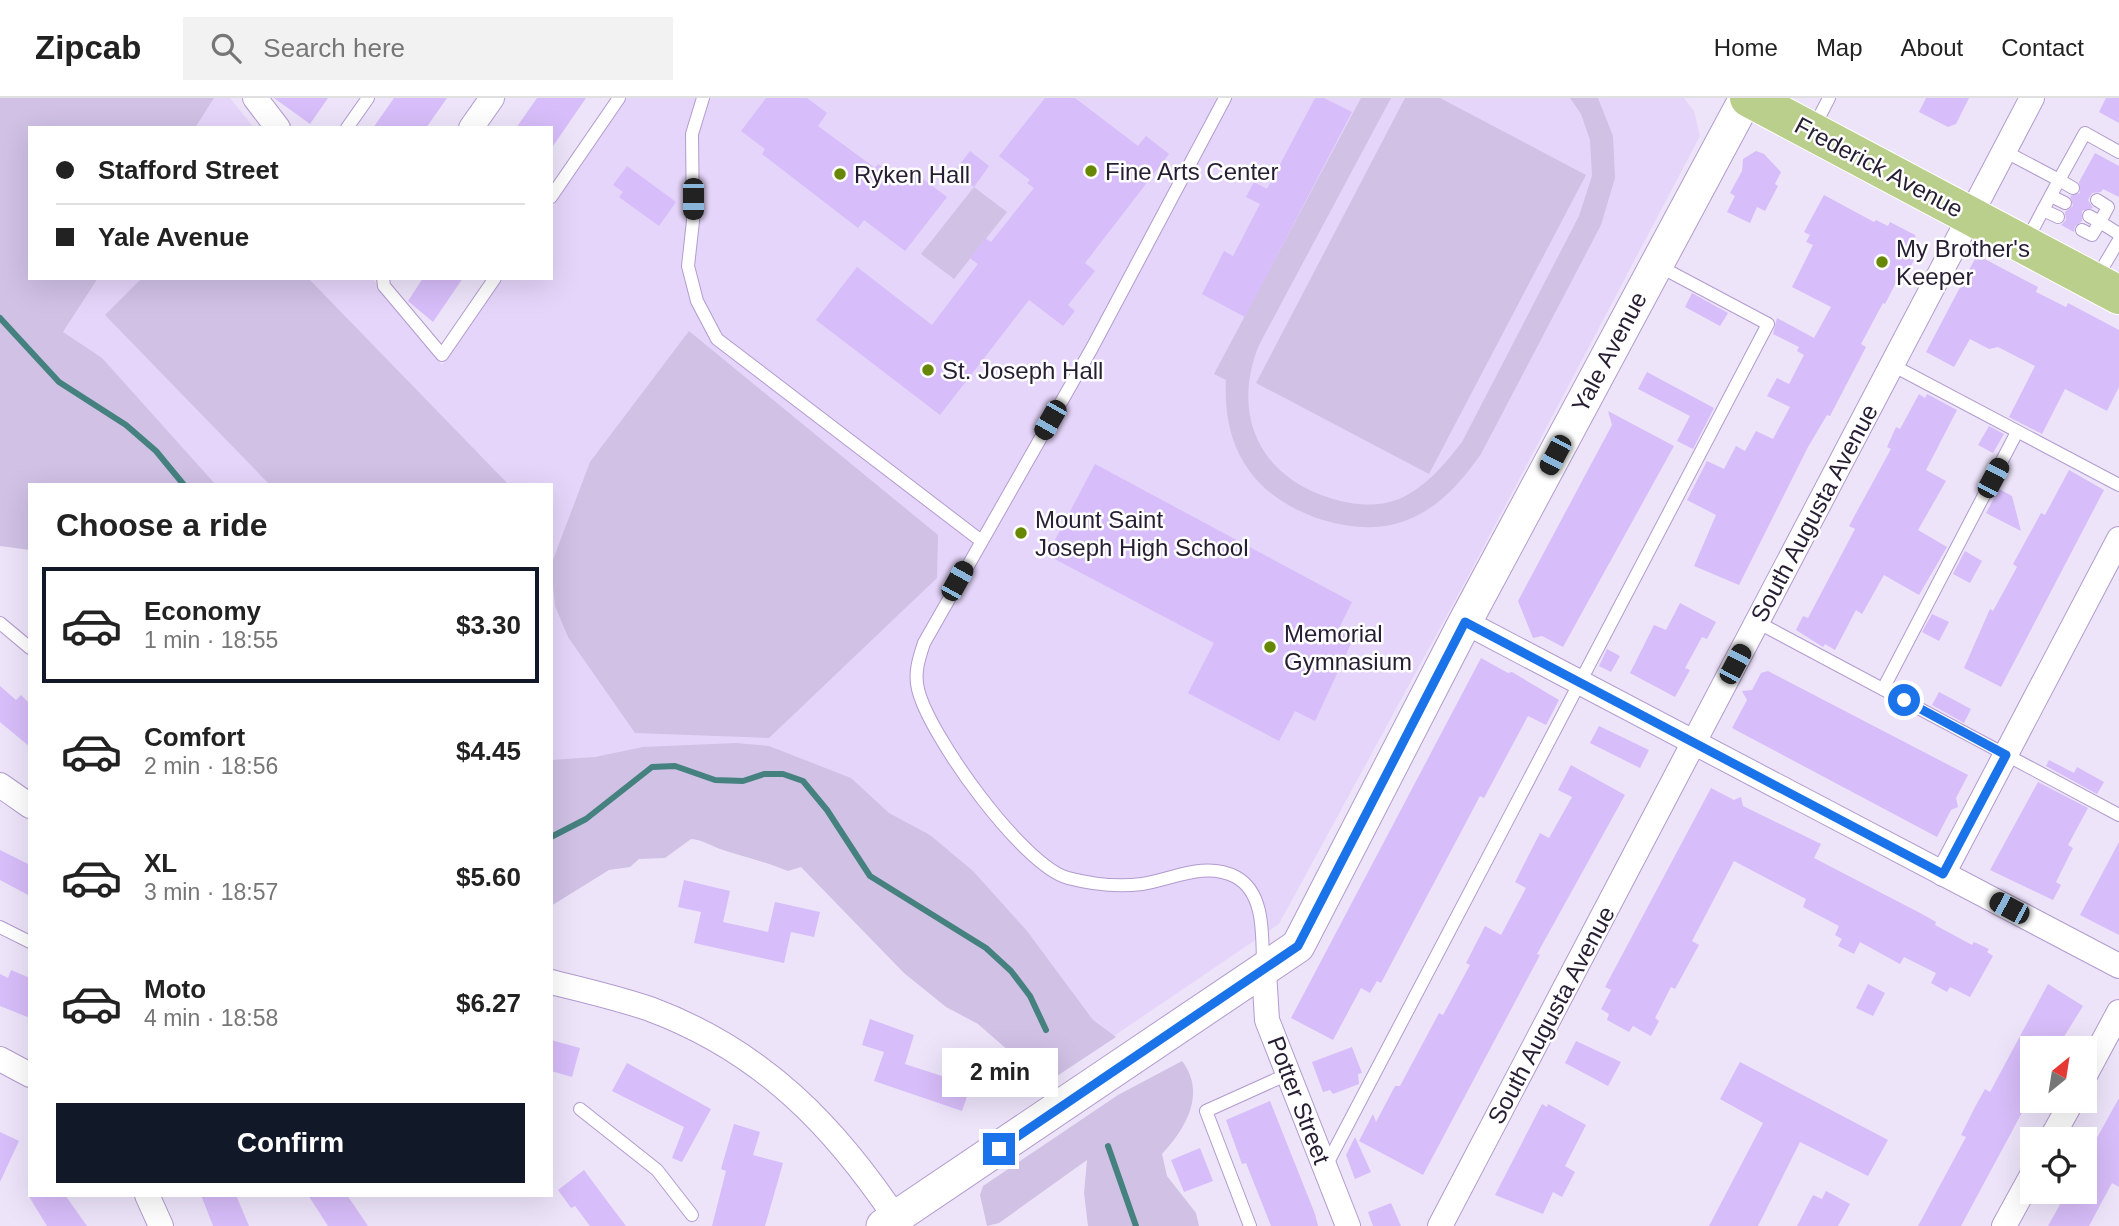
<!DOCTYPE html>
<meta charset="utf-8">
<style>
:root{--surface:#fff;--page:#f2f2f2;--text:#222;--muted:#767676;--line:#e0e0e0;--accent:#111827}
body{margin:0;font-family:Arial,sans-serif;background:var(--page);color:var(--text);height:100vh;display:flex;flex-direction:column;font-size:26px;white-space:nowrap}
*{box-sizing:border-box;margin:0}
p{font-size:23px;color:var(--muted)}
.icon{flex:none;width:38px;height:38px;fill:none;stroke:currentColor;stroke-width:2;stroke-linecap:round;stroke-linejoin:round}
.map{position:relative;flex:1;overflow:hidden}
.panel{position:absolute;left:28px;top:385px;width:525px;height:714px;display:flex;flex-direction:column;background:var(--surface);border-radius:0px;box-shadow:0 7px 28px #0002}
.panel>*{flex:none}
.guide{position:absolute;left:28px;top:28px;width:525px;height:154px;border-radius:0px;box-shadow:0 7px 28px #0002;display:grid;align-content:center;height:154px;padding:0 28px;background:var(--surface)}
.needle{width:46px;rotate:30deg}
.controls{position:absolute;left:2020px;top:938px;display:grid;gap:14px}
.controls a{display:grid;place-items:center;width:77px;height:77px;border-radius:0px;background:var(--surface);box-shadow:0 7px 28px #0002;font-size:35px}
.end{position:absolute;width:32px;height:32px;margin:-16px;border:9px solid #1a73e8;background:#fff;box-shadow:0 0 0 4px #fff}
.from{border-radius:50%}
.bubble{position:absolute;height:49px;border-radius:0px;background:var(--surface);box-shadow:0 7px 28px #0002;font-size:23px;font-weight:700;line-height:49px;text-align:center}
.car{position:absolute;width:21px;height:42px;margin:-21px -10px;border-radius:9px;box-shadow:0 0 5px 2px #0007;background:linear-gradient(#222 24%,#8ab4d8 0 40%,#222 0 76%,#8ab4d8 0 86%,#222 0)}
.guide b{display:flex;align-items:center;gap:24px;height:66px;font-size:26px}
.guide b+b{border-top:2px solid var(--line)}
.guide i{width:18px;height:18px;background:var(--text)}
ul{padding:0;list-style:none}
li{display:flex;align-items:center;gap:21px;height:116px;margin:0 14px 10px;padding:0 14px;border:4px solid transparent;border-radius:0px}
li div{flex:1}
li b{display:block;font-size:26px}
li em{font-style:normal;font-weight:700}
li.current{border-color:var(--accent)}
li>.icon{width:63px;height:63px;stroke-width:1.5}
h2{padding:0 28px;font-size:32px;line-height:84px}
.button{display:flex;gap:14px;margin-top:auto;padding:14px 28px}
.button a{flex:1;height:80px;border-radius:0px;background:var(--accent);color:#fff;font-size:28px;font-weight:700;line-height:80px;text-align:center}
header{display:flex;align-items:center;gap:42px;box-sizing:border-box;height:98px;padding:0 35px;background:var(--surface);border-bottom:2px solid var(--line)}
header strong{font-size:33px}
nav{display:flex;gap:38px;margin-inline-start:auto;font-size:24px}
.search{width:490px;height:63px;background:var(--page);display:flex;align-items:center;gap:18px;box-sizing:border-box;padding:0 24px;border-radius:0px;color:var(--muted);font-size:26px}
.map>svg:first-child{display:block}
</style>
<header>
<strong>Zipcab</strong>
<div class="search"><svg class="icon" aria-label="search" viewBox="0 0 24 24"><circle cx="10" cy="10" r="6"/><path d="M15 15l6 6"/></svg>Search here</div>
<nav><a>Home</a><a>Map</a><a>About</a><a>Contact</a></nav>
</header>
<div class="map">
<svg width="2119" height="1128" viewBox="0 0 2119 1128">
<rect width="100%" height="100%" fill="#ede4fa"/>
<g fill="#e5d5fa">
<path d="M 214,0 L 230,0 L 254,30 L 195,30 Z"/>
<path d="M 627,0 L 1684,0 L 1694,13 L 1700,38 L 1465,484 L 1279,826 L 1077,963 L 843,689 L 551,668 L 551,387 L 198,387 L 56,245 L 98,180 L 372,180 L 442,267 L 502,180 L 551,180 L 551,110 Z"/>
</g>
<g fill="#d0c1e5">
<path d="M 0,0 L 214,0 L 195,30 L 30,30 L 30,180 L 98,180 L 63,234 L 102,260 L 216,387 L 30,387 L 30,452 L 0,448 Z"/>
<path d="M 1361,0 L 1391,0 L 1259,247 C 1231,316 1259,378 1330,400 C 1352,407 1377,410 1399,401 C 1426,389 1444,367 1462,344 L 1579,118 L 1592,78 L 1590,42 L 1581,16 L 1570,0 L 1598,0 L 1613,38 L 1615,80 L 1601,127 L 1481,356 C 1462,383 1439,410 1407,422 C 1380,433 1351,430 1323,422 C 1256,401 1222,353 1226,282 L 1214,276 Z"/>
<path d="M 1405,0 L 1440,0 L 1586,77 L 1429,376 L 1256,285 Z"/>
<path d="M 974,89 L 1007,114 L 954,181 L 921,156 Z"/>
<path d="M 142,180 L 308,180 L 509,387 L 270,387 L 105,217 Z"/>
<path d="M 689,233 L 938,437 L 937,480 L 769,640 L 635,635 L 568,539 L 555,508 L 551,467 L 590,364 Z"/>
<path d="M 736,645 L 769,648 L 851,680 L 889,715 L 930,737 L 973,773 L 1027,833 L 1093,922 L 1116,939 L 1048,984 L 1042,982 L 978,926 L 946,909 L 904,875 L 801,769 L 788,773 C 766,764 745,759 723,752 C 711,748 703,742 691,741 L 665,760 L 639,761 L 630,769 L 609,772 L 551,808 L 551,662 L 595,659 L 643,649 Z"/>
<path d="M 1182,963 C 1207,995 1185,1032 1162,1056 L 1167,1078 L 1196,1115 L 1199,1128 L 1088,1128 L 1084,1095 L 1087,1062 L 999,1125 L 987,1128 L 980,1097 L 983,1088 L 1118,997 Z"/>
</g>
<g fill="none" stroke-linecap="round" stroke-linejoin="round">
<g stroke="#45817f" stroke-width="6">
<path d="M 0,220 L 59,284 L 126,327 L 156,353 L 184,387"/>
<path d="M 551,739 L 586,721 L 652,669 L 675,668 L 715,682 L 743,683 L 764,676 L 783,676 L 803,683 L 827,712 L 870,778 L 986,850 L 1011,873 L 1030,898 L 1046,932"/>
<path d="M 1108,1048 L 1136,1128"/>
</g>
</g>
<g fill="#d7bdf9">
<path d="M 274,0 L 328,0 L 310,26 Z"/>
<path d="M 394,0 L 447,0 L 426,30 L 373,30 Z"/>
<path d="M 537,0 L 586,0 L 551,51 L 551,30 L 516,30 Z"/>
<path d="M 766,0 L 807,0 L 827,15 L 818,28 L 875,70 L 878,66 L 899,82 L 909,70 L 947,99 L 905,153 L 864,122 L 858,130 L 762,56 L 765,51 L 741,33 Z"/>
<path d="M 1045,0 L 1075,0 L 1138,48 L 1146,38 L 1169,56 L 1085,165 L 1095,173 L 1068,207 L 1075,213 L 1063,228 L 1029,202 L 940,317 L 816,222 L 857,169 L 932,227 L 978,166 L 970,160 L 985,140 L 991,144 L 1034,90 L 1027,85 L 1030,82 L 999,58 Z"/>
<path d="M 1315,0 L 1324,0 L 1352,14 L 1245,219 L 1202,196 L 1224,153 L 1233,158 L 1260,106 L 1246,99 L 1254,84 L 1267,91 Z"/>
<path d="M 1926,0 L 1969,0 L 1956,26 L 1948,29 L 1919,14 Z"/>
<path d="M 2106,0 L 2119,0 L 2119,25 L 2099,14 Z"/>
<path d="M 970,53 L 989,68 L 974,89 L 954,74 Z"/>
<path d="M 1756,53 L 1764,56 L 1781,74 L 1775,86 L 1778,88 L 1765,113 L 1757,109 L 1750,125 L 1727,114 L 1735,98 L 1730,95 L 1742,73 L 1743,61 Z"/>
<path d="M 2095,55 L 2119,68 L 2119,99 L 2103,91 L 2101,94 L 2092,95 L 2088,102 L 2093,110 L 2082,113 L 2082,123 L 2075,128 L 2074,134 L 2061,127 L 2066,122 L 2065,114 L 2073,108 L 2070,98 L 2080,95 L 2079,84 Z"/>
<path d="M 627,68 L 676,104 L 659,128 L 619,99 L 623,94 L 613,87 Z"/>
<path d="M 1824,97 L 1874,124 L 1876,122 L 1888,128 L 1890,124 L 1915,137 L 1919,152 L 1906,178 L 1901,175 L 1885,206 L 1883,205 L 1861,246 L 1866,249 L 1830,318 L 1827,317 L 1808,349 L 1739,487 L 1694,468 L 1716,417 L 1687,402 L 1707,363 L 1724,371 L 1736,348 L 1745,353 L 1756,333 L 1773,341 L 1790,309 L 1767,298 L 1777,280 L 1789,286 L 1804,257 L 1797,253 L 1799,249 L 1773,236 L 1777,220 L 1814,240 L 1831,209 L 1792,189 L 1813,147 L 1806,144 L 1810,137 L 1804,134 Z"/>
<path d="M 1977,157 L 2038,189 L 2036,194 L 2066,209 L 2068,205 L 2119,232 L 2119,289 L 2107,313 L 2065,291 L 2042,336 L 2009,319 L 2035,268 L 1998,249 L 1989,251 L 1970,241 L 1954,269 L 1926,254 Z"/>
<path d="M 423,180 L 463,180 L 433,224 L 408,203 Z"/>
<path d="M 1692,195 L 1728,215 L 1720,228 L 1685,209 Z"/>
<path d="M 1647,274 L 1714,310 L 1693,351 L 1677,343 L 1690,318 L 1638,291 Z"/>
<path d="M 1919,296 L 1925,300 L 1927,296 L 1957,312 L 1926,372 L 1946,383 L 1918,432 L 1947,449 L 1919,497 L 1884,477 L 1862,516 L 1856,512 L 1835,552 L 1825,546 L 1823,549 L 1796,532 L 1803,518 L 1808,520 L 1855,431 L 1849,428 L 1891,351 L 1887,349 L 1896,329 L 1900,331 Z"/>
<path d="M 1608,313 L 1674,348 L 1563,549 L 1542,538 L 1533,540 L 1518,503 L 1612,327 Z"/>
<path d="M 1989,328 L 2004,336 L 1993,355 L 1978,347 Z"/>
<path d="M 1095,366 L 1352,504 L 1339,530 L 1355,537 L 1315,623 L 1295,613 L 1279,643 L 1188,595 L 1214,545 L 1047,457 Z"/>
<path d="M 2069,372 L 2104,392 L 2001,589 L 1964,570 L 1990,511 L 1993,513 L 2017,469 L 2013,466 L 2041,415 L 2045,417 Z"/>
<path d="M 1999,391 L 2012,398 L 2021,433 L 1986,415 Z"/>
<path d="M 1965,453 L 1982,463 L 1970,485 L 1953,476 Z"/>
<path d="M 1680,505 L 1716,524 L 1707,541 L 1702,539 L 1685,570 L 1690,572 L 1675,599 L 1630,575 L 1654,527 L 1666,532 Z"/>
<path d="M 1932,516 L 1949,524 L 1939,543 L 1922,534 Z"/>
<path d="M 1607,551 L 1620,558 L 1611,574 L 1599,568 Z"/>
<path d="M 1481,560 L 1508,575 L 1512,574 L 1559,602 L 1546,627 L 1528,618 L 1484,700 L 1480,698 L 1381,885 L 1377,883 L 1370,895 L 1361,890 L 1333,942 L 1291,920 Z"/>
<path d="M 1768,573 L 1968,677 L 1956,700 L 1958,709 L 1951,712 L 1937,739 L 1732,630 L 1747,602 L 1742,593 L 1752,592 L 1761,575 Z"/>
<path d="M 0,588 L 16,602 L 21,597 L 30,606 L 30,649 L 0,624 Z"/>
<path d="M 1939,594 L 1971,611 L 1964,625 L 1932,607 Z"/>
<path d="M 1599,628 L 1649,652 L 1640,670 L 1590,645 Z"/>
<path d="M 2049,662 L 2074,675 L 2077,669 L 2104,684 L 2097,696 L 2046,668 Z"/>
<path d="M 1571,667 L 1625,697 L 1537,856 L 1540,857 L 1423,1077 L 1359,1043 L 1373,1016 L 1376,1024 L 1395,988 L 1400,988 L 1439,915 L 1443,917 L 1470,867 L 1466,865 L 1485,828 L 1501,837 L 1526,790 L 1515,784 L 1540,735 L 1549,740 L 1572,699 L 1558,692 Z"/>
<path d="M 2038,684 L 2088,710 L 2068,747 L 2073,750 L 2056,784 L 2061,787 L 2053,802 L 1990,772 Z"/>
<path d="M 1711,690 L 1734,702 L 1741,699 L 1743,708 L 1821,746 L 1814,760 L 1922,816 L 1936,824 L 1935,827 L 1972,847 L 1974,844 L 1989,851 L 1987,854 L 1993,858 L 1970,899 L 1950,889 L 1947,894 L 1931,885 L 1936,875 L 1904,859 L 1900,866 L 1860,844 L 1854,856 L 1838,848 L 1842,841 L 1835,837 L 1839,828 L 1803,809 L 1806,801 L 1734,763 L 1692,843 L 1699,847 L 1675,891 L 1671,889 L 1655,920 L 1659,923 L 1651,938 L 1633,928 L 1629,934 L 1607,922 L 1609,916 L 1601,911 L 1611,892 L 1605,889 Z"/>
<path d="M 2119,744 L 2119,837 L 2080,817 Z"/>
<path d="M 0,752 L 30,767 L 30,798 L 0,782 Z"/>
<path d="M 684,782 L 730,793 L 723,824 L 768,834 L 775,804 L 820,814 L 814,839 L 791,834 L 784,865 L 694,845 L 701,814 L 678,809 Z"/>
<path d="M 11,872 L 30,880 L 30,920 L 0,908 L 0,876 L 8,880 Z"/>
<path d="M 1868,886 L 1885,895 L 1873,918 L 1856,910 Z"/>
<path d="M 2048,886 L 2083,908 L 2057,950 L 2032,950 L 2032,996 L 1961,1128 L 1918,1128 L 1966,1039 L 1961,1037 L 1975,1009 L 1985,991 L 1990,994 Z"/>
<path d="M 870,921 L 914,937 L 905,966 L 948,980 L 958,951 L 1002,966 L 994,991 L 972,984 L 962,1013 L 874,983 L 884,954 L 862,947 Z"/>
<path d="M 551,942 L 580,950 L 572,979 L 551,973 Z"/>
<path d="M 1576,943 L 1621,964 L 1608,988 L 1565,965 Z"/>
<path d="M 1352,949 L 1362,975 L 1358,976 L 1359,986 L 1333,996 L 1330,992 L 1323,994 L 1312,964 Z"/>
<path d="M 1740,964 L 1888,1042 L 1868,1078 L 1800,1044 L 1758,1128 L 1709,1128 L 1763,1025 L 1720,1001 Z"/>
<path d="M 627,965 L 711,1011 L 682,1064 L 672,1060 L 684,1029 L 612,993 Z"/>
<path d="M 2119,1000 L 2119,1089 L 2112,1085 L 2089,1128 L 2048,1128 L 2067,1094 L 2084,1094 L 2084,1053 L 2089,1045 L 2093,1047 Z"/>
<path d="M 1270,1003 L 1315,1116 L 1318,1128 L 1271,1128 L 1246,1065 L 1242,1066 L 1226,1022 Z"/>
<path d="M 1542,1006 L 1547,1009 L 1548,1006 L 1586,1027 L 1565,1068 L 1575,1074 L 1562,1099 L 1553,1094 L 1543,1116 L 1495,1097 Z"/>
<path d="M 734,1026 L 760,1034 L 753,1057 L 783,1065 L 765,1128 L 712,1128 L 726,1073 L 721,1071 Z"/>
<path d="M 0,1034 L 19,1043 L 0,1084 Z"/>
<path d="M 1355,1039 L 1371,1074 L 1355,1081 L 1346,1057 Z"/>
<path d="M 1200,1050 L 1213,1083 L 1184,1094 L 1171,1062 Z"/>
<path d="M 584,1072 L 607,1103 L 626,1128 L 590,1128 L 575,1108 L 571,1110 L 558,1092 Z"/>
<path d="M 1826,1093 L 1850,1106 L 1838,1128 L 1797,1128 L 1813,1097 L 1822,1101 Z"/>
<path d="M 28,1097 L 65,1097 L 87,1128 L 47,1128 Z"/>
<path d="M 201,1097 L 236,1097 L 249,1128 L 213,1128 Z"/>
<path d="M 308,1097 L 347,1097 L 368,1128 L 328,1128 Z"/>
<path d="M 1391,1105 L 1401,1128 L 1373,1128 L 1368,1114 Z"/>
</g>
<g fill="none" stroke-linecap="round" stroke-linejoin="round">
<defs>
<g id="lane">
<path d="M 703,0 L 692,36 L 693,123 L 688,168 L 697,203 L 717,241 L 980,442"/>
<path d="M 1225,0 L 1092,250 L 924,545 C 919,560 914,575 918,591 C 928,636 1023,768 1068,780 C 1091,786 1119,789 1142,786 C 1173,781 1205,763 1236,779 C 1265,795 1262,837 1263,866"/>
<path d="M 347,30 L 368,0"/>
<path d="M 1813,31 L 1829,0"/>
<path d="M 2004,53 L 2059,82 L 2026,144"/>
<path d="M 2073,90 L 2059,82 L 2085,35 L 2119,54"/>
<path d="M 2051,98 L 2065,105"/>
<path d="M 551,99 L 619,0"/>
<path d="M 2043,112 L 2058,119"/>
<path d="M 2089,118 L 2100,124 L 2108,109 L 2097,102"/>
<path d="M 2082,132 L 2092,137 L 2100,124 L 2119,136"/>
<path d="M 383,180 L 384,188 L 442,257 L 495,180"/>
<path d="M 2096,181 L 2119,142"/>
<path d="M 1892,267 L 2119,387"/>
<path d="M 1757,524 L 2119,717"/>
<path d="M 0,525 L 30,550"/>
<path d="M 1883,591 L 2017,334"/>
<path d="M 0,829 L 30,844"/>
<path d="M 580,1011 L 657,1072 L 692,1117"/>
<path d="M 1326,1068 L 1768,226 L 1657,167"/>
<path d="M 1250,1128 L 1206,1013 L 1288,976"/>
</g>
<g id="street">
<path d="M 255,0 L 278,30"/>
<path d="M 471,30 L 492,0"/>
<path d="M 1465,524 L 2119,868"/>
<path d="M 0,687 L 30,708"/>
<path d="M 1943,776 L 2119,441"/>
<path d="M 1264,873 L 1267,922 L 1348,1128"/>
<path d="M 551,884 C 584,892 618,900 650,911 C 763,953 836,1029 901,1128"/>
<path d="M 0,961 L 30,977"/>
<path d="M 2084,979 L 2119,914"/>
<path d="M 2051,1041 L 2072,1003"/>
<path d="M 147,1097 L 161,1128"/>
<path d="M 1440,1128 L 2032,0"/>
<path d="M 2004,1128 L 2032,1077"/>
</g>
<path id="secondary" d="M 883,1128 L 1298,848 L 1465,524 L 1746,0"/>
<path id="primary" d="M 1749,0 L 2119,197"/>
</defs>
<use href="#lane" stroke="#b29bcf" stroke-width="14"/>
<use href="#street" stroke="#b29bcf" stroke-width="26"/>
<use href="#secondary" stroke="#b29bcf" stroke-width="35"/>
<use href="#primary" stroke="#fff" stroke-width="40"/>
<use href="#lane" stroke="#fff" stroke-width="12"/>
<use href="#street" stroke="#fff" stroke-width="24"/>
<use href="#secondary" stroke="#fff" stroke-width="33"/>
<use href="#primary" stroke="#bbcf8c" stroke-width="38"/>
</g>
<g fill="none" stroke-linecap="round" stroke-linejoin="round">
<path stroke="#1a73e8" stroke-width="9" d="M 999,1051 L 1298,848 L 1465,524 L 1943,776 L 2006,657 L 1904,602"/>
</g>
<g fill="#678701" stroke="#fff" stroke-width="2.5">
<circle cx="1091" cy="73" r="7"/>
<circle cx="840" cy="76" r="7"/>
<circle cx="1882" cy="164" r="7"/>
<circle cx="928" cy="272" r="7"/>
<circle cx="1021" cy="435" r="7"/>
<circle cx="1270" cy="549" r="7"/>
</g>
<g text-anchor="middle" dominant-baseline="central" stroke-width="5" stroke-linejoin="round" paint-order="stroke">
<g font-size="24" fill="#281e33" stroke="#fff">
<text transform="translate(1879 69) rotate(28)">Frederick Avenue</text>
<text transform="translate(1609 254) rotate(-62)">Yale Avenue</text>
<text transform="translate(1814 415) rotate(-62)">South Augusta Avenue</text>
<text transform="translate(1551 917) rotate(-62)">South Augusta Avenue</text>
<text transform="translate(1299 1002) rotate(69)">Potter Street</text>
</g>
<g font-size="24" fill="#281e33" stroke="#fff" text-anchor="start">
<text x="1105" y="73">Fine Arts Center</text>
<text x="854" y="76">Ryken Hall</text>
<text x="1896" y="150">My Brother's<tspan x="1896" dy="28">Keeper</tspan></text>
<text x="942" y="272">St. Joseph Hall</text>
<text x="1035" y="421">Mount Saint<tspan x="1035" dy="28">Joseph High School</tspan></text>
<text x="1284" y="535">Memorial<tspan x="1284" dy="28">Gymnasium</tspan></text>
</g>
</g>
</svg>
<div class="controls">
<a><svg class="needle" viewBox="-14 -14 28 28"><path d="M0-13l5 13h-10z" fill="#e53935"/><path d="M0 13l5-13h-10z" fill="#767676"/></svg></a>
<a><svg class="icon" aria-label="locate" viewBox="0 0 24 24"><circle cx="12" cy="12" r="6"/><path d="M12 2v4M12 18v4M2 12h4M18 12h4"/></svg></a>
</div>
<i class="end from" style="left:1904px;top:602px"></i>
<i class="end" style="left:999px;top:1051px"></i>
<div class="bubble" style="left:942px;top:950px;width:116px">2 min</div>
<i class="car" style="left:693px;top:101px;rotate:180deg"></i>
<i class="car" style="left:1050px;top:322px;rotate:210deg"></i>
<i class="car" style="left:1555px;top:357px;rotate:208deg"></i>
<i class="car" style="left:1993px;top:380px;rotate:28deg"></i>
<i class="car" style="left:957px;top:483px;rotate:29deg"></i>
<i class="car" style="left:1735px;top:566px;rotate:28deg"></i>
<i class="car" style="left:2009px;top:810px;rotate:298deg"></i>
<div class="guide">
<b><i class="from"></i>Stafford Street</b>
<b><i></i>Yale Avenue</b>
</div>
<section class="panel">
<h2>Choose a ride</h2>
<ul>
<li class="current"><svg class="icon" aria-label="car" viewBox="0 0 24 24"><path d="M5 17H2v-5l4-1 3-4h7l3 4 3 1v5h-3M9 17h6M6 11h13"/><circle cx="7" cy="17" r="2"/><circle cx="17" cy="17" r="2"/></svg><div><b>Economy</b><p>1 min · 18:55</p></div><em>$3.30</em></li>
<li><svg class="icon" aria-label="car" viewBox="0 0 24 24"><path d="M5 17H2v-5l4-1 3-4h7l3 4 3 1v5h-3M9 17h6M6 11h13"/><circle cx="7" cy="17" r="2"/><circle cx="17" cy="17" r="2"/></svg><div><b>Comfort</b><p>2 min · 18:56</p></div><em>$4.45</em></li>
<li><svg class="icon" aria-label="car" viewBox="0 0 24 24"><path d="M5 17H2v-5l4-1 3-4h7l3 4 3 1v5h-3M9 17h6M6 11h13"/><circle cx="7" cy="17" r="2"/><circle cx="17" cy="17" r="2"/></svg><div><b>XL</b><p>3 min · 18:57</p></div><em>$5.60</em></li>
<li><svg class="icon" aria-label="car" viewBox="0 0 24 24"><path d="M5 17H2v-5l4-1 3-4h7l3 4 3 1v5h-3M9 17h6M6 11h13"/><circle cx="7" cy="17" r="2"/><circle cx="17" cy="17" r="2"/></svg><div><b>Moto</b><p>4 min · 18:58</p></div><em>$6.27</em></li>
</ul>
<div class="button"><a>Confirm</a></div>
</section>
</div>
